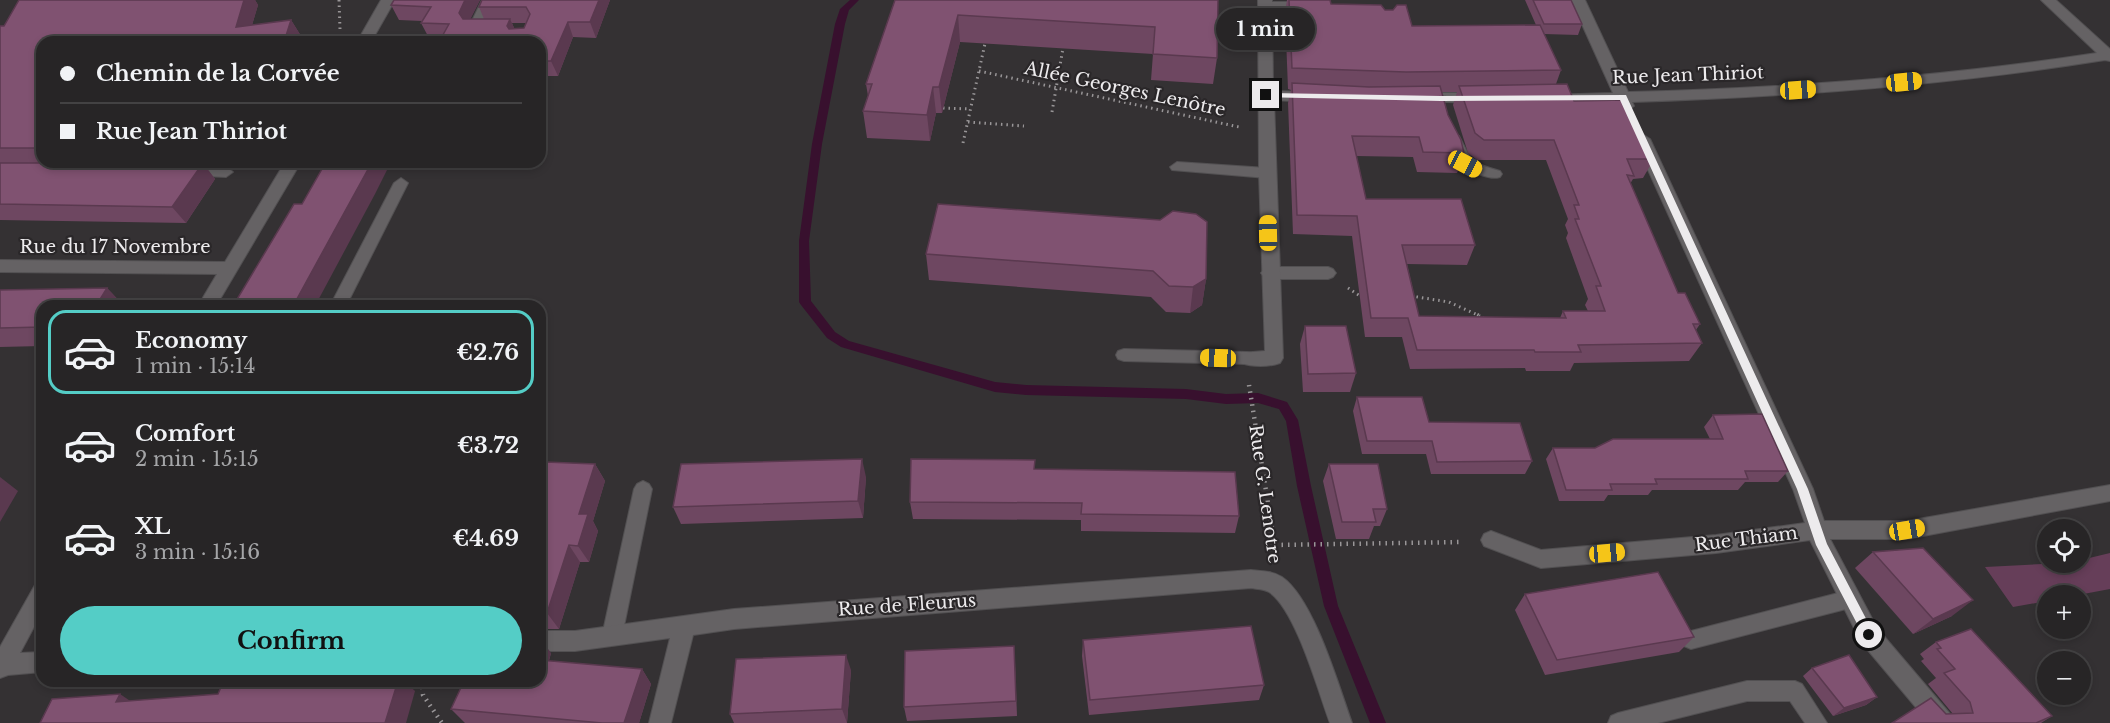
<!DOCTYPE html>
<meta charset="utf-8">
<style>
:root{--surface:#272526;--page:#333132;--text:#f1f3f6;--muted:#a4a5a7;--line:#434243;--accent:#54cdc6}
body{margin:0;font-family:"Libre Baskerville",serif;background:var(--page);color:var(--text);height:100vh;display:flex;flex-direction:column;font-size:22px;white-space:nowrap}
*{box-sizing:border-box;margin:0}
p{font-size:20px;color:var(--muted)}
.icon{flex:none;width:33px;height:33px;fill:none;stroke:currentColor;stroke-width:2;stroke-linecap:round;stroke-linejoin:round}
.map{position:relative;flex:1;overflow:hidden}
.panel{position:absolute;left:36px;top:300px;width:510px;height:387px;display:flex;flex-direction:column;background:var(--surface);border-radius:18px;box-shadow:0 3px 9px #0003,0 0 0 2px var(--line)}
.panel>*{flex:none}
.hud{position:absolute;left:36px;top:36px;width:510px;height:132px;border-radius:18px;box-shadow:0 3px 9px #0003,0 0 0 2px var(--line);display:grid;align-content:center;height:132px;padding:0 24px;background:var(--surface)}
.fabs{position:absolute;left:2037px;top:519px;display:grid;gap:12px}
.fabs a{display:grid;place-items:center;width:54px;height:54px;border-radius:50%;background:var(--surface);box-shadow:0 3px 9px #0003,0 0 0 2px var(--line);font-size:30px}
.end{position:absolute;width:27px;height:27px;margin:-14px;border:8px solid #edebed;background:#111;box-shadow:0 0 0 3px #111}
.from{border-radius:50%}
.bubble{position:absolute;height:42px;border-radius:21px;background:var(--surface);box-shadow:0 3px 9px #0003,0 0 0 2px var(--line);font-size:20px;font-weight:700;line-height:42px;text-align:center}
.car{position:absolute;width:18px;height:36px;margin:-18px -9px;border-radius:8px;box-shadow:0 0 4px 2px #0007;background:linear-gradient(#f5c518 24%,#345 0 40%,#f5c518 0 76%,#345 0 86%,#f5c518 0)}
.hud b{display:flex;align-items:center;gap:21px;height:57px;font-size:22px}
.hud b+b{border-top:2px solid var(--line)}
.hud i{width:15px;height:15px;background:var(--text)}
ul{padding:10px 0 0;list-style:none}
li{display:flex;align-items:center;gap:18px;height:84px;margin:0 12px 9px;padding:0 12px;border:3px solid transparent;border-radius:18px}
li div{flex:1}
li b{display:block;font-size:22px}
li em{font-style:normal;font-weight:700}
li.on{border-color:var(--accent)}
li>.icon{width:54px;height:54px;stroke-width:1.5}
.primary-button{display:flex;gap:12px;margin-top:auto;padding:12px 24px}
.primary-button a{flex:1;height:69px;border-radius:36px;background:var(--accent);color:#111;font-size:24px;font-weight:700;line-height:69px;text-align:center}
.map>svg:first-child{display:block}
</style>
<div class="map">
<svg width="2110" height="723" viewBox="0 0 2110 723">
<rect width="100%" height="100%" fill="#343133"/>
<path fill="#663e59" d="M 2110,553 L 2110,589 L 2078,595 L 2048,596 L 2047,601 L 2013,607 L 1985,567 L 2080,562 L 2081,560 Z"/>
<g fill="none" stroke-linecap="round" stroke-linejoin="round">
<path fill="#38102e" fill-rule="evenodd" d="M 850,0 L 859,0 L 849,10 L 845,24 L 822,144 L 809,241 L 811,301 L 835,332 L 849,341 L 995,382 L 1026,385 L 1186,389 L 1226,394 L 1258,393 L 1287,402 L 1298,420 L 1311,486 L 1338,606 L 1386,723 L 1370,723 L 1324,606 L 1297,486 L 1286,421 L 1279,409 L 1258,403 L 1226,404 L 1186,399 L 1026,395 L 995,392 L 841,347 L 827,338 L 801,305 L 799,302 L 799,241 L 812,144 L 835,24 L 840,9 Z"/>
<defs>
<g id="lane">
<path d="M 482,0 L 494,0 L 482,25 L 490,26 L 492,29 L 486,33 L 470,32 L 468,29 Z"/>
<path d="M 1265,2 L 1309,2 L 1315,6 L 1309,10 L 1261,9 L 1259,6 Z"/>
<path d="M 1454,134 L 1459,136 C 1473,163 1469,162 1500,171 L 1502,174 L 1500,177 C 1493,179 1488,177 1481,175 C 1461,170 1453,159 1447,139 Z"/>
<path d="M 1177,162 L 1267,168 L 1274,173 L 1267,178 L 1172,170 L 1170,167 Z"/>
<path d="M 188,167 L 226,167 L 233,172 L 226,177 L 183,175 L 181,172 Z"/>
<path d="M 401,178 L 408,183 L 346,306 L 330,306 L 394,183 Z"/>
<path d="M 1269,267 L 1328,267 L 1333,269 L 1336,273 L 1333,277 L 1328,279 L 1269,279 L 1264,277 L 1261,273 L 1264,269 Z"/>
<path d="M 1124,349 L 1247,352 L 1253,353 L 1255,358 L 1253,363 L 1247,364 L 1124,361 L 1118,359 L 1116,355 L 1118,351 Z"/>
<path d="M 643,481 L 649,484 L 652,489 L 622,636 L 619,642 L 612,645 L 605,642 L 602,636 L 634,489 L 637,484 Z"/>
<path d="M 1850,590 L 1857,593 L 1860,599 L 1857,605 L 1850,608 L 1691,649 L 1684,646 L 1681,640 L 1684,634 L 1691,631 Z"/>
<path d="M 1747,681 L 1795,681 L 1802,684 L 1827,723 L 1805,723 L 1790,701 L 1747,701 L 1658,723 L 1608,723 L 1611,716 L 1618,713 Z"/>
</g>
<g id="street">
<path d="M 381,0 L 395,0 L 371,42 L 357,42 Z"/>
<path d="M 1258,0 L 1272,0 L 1273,91 L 1312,92 L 1319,97 L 1312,102 L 1274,100 L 1283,358 L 1280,363 C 1269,367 1252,367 1241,363 L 1238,358 L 1241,353 L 1265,351 L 1259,173 Z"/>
<path d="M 1571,0 L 1585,0 L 1628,92 C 1785,88 1941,77 2097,53 L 2041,0 L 2056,0 L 2110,49 L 2110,61 L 2105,60 C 1948,85 1791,97 1632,102 L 1634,106 L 1627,111 L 1622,109 L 1618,102 L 1549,103 L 1544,101 L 1542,98 L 1544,95 L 1613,93 Z"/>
<path d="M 1420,93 L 1480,93 L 1487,98 L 1480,103 L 1415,101 L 1413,98 Z"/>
<path d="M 1642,134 L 1650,139 L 1813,489 L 1824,521 L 1907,521 L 2110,485 L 2110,501 L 1907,539 L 1830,539 L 1877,628 L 1951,715 L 1954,723 L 1929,723 L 1861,642 L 1810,540 L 1716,553 L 1541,568 L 1484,546 L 1481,540 L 1484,534 L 1491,531 L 1541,550 L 1716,535 L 1805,523 L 1793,489 L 1634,139 Z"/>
<path d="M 285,162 L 301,162 L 216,306 L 198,306 L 217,274 L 0,272 L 0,260 L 225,262 Z"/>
<path d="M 1251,570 C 1261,571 1273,571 1282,577 C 1314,599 1339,687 1352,723 L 1330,723 C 1318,691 1296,610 1269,592 C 1264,589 1257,589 1251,588 L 734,629 L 693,635 L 671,723 L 649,723 L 670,638 L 575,651 L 540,651 L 540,631 L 575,631 L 734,609 Z"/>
<path d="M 42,583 L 42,612 L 20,653 L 42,652 L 42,672 L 8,675 L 0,678 L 0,647 L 35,585 Z"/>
</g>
</defs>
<use href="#lane" stroke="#525052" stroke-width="2"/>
<use href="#street" stroke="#525052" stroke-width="2"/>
<g stroke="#999698" stroke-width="3" stroke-dasharray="1.5 4" stroke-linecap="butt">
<path d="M 339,0 L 340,29"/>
<path d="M 979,71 L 1239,127"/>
<path d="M 943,108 L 970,109"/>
<path d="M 1052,112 L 1063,48"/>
<path d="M 968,122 L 1024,126"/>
<path d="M 963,143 L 986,39"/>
<path d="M 1348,288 L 1360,296 L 1365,296"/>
<path d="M 1411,296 L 1449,302 L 1480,316"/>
</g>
<g stroke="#999698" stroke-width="4.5" stroke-dasharray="1.5 5" stroke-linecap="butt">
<path d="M 1477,315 L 1483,318"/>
<path d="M 1249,385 L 1276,553"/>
<path d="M 1275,545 L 1463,542"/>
<path d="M 422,681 L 423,695 L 442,723"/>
</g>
<use href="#lane" fill="#656264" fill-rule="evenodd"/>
<use href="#street" fill="#656264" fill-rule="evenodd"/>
</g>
<g fill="#6e4761" fill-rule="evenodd">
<path d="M 244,0 L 255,0 L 258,5 L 252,25 L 291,20 L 301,36 L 299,42 L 42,42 L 42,162 L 226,162 L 225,165 L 204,165 L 215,179 L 186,223 L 0,220 L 0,26 Z"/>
<path d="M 394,0 L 480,0 L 470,19 L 484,19 L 479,7 L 610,0 L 596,38 L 573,37 L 558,76 L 540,76 L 540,42 L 429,38 L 421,23 L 422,21 L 399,20 L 391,5 ZM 512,23 L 526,23 L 524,28 L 514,28 Z"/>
<path d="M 895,0 L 1218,0 L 1217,58 L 1213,84 L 1151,80 L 1153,54 L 960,42 L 942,113 L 936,113 L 930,141 L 867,138 L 863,111 L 868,96 L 866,84 Z"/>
<path d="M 1285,0 L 1330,0 L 1331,4 L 1385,10 L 1412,26 L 1536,25 L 1525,0 L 1571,0 L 1582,24 L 1578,35 L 1544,34 L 1561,70 L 1556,84 L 1574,101 L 1654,159 L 1643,178 L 1633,179 L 1630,184 L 1678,293 L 1700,324 L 1696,330 L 1702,343 L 1689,361 L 1574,363 L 1570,371 L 1526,371 L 1525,368 L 1410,369 L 1402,337 L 1365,337 L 1352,236 L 1293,234 L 1288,103 L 1291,90 L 1288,89 L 1285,12 L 1287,0 ZM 1442,92 L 1457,92 L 1453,105 L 1468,153 L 1477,160 L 1546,160 L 1568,219 L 1565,225 L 1568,233 L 1566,238 L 1588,299 L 1585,305 L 1588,311 L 1563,311 L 1560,318 L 1419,316 L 1407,264 L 1467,265 L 1475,245 L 1366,199 L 1356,156 L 1413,157 L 1417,172 L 1457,173 L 1464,153 L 1448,115 Z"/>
<path d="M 938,204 L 1206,279 L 1202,305 L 1190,313 L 1166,312 L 1151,297 L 929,280 L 926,254 Z"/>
<path d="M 107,288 L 124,306 L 42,306 L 42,346 L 0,347 L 0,290 Z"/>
<path d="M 1305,326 L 1356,373 L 1350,392 L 1303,392 L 1300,344 Z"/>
<path d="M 1357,397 L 1429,422 L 1532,461 L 1525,474 L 1431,474 L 1426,454 L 1362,454 L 1353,411 Z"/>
<path d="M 1713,415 L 1788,471 L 1778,482 L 1745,482 L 1738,490 L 1652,490 L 1648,495 L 1608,495 L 1604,501 L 1559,501 L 1546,459 L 1553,448 L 1595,448 L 1710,439 L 1704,427 Z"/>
<path d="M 595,464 L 605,481 L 593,521 L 598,531 L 589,562 L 580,562 L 559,629 L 540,629 L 540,476 Z"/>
<path d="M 1329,464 L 1387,509 L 1380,526 L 1374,526 L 1369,539 L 1336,539 L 1323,481 Z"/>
<path d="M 1035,469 L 1239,516 L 1235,533 L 1081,531 L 1081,520 L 913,519 L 910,502 Z"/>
<path d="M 866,477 L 863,518 L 681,524 L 673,507 Z"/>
<path d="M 1873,552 L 1952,616 L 1913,634 L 1855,568 Z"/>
<path d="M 1525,594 L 1694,637 L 1679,652 L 1545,675 L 1515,610 Z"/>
<path d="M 1083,640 L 1264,685 L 1259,700 L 1089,715 L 1082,656 Z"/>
<path d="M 1936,642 L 2052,716 L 2041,723 L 1892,723 L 1946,714 L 1953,714 L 1928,684 L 1936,678 L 1921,661 L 1924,659 L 1920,654 Z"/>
<path d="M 551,653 L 549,661 L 642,669 L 651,684 L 639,723 L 465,723 L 451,709 Z"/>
<path d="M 1015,662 L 1017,716 L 907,721 L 904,707 Z"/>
<path d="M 1812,668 L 1877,697 L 1866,705 L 1833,716 L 1803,676 Z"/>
<path d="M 851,670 L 847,723 L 734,723 L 730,714 Z"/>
</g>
<g fill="#5a394f">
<path d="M 244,0 L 255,0 L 258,5 L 247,42 L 236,27 Z"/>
<path d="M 465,0 L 480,0 L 466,28 L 459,13 Z"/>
<path d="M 599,0 L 610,0 L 596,38 L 590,22 Z"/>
<path d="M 958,15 L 960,42 L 942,113 L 939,87 Z"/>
<path d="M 510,19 L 517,34 L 514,41 L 507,26 Z"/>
<path d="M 291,20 L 301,36 L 299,42 L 284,42 Z"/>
<path d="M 568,22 L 573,37 L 558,76 L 551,61 Z"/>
<path d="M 933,87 L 936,113 L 930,141 L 927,115 Z"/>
<path d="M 372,162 L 391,162 L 375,194 L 315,306 L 293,306 Z"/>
<path d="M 203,163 L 215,179 L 186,223 L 172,207 Z"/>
<path d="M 1206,279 L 1202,305 L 1190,313 L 1193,287 Z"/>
<path d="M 107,288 L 124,306 L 96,306 Z"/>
<path d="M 862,459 L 866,477 L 863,518 L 858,501 Z"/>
<path d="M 595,464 L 605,481 L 593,521 L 598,531 L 589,562 L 578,546 L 579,514 Z"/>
<path d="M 0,477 L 18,491 L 0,522 Z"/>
<path d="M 569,545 L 580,562 L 559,629 L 547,613 Z"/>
<path d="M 1973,600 L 1952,616 L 1913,634 L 1933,619 Z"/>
<path d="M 540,638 L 551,653 L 545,674 L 540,668 Z"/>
<path d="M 846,655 L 851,670 L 847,723 L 842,709 Z"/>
<path d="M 642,669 L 651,684 L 639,723 L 624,723 Z"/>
<path d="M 398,681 L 404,681 L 415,691 L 406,723 L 385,723 Z"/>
<path d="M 120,694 L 142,709 L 116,702 Z"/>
<path d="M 1877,697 L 1866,705 L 1833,716 L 1844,708 Z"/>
</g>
<g fill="#805271" stroke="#5a394f" stroke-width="1.5">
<path d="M 19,0 L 244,0 L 236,27 L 291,20 L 284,42 L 42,42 L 42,148 L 0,148 L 0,26 L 4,26 Z"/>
<path d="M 394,0 L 465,0 L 459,13 L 463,19 L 510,19 L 507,26 L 509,29 L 524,28 L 530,14 L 526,7 L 479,7 L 482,0 L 599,0 L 590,22 L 568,22 L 551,61 L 540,61 L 540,42 L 439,42 L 449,24 L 421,23 L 431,7 L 391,5 Z"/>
<path d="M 895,0 L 1218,0 L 1217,58 L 1153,54 L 1155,27 L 958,15 L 939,87 L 933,87 L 927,115 L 863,111 L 872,84 L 866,84 Z"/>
<path d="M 1289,0 L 1330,0 L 1331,4 L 1381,5 L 1385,10 L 1393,10 L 1397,5 L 1406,5 L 1412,26 L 1540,25 L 1561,70 L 1406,72 L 1292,68 Z"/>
<path d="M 1533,0 L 1571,0 L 1582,24 L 1544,24 Z"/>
<path d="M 1292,83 L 1369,87 L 1440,86 L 1448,115 L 1461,140 L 1464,153 L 1423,152 L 1419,137 L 1352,136 L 1366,199 L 1461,199 L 1475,245 L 1402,245 L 1419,316 L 1566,318 L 1563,311 L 1605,311 L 1596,286 L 1601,286 L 1575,219 L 1579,219 L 1574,205 L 1579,205 L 1554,140 L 1484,140 L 1475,133 L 1459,86 L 1567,84 L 1574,101 L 1626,100 L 1654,159 L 1627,159 L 1634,176 L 1627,175 L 1678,293 L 1685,293 L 1700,324 L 1693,324 L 1702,343 L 1578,345 L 1581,352 L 1535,352 L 1534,350 L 1417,350 L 1408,318 L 1371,318 L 1357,216 L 1297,215 Z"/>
<path d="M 326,162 L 372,162 L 293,306 L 233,306 L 294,204 L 302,204 Z"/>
<path d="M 0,163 L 203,163 L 172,207 L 0,204 Z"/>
<path d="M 938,204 L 1160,220 L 1173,211 L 1196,214 L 1207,222 L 1206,279 L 1193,287 L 1169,286 L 1153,271 L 926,254 Z"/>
<path d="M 107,288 L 96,306 L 42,306 L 42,327 L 0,328 L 0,290 Z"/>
<path d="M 1305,326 L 1346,326 L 1356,373 L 1308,374 Z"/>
<path d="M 1357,397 L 1422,397 L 1429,422 L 1520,423 L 1532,461 L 1437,462 L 1432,441 L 1367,441 Z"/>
<path d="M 1762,414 L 1788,471 L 1745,471 L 1748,479 L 1655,479 L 1657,484 L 1610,484 L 1612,490 L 1566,490 L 1553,448 L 1595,448 L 1613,439 L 1723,439 L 1713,415 Z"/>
<path d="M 862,459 L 858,501 L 673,507 L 681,464 Z"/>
<path d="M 911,459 L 1035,460 L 1034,469 L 1235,472 L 1239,516 L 1081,514 L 1082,503 L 910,502 Z"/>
<path d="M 545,462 L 595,464 L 579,514 L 588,514 L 578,546 L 569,545 L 547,613 L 540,613 L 540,476 Z"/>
<path d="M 1329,464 L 1378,464 L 1387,509 L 1373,509 L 1376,522 L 1342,522 Z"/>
<path d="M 1923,548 L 1973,600 L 1933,619 L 1873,552 Z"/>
<path d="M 1658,572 L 1694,637 L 1557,660 L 1525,594 Z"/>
<path d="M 1251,626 L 1264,685 L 1090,700 L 1083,640 Z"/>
<path d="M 1971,629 L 2052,716 L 2036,723 L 1892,723 L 1931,698 L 1946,714 L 1973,713 L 1970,702 L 1944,673 L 1955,669 L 1937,649 L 1941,648 L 1936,642 Z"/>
<path d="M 1014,646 L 1016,701 L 904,707 L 905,651 Z"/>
<path d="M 846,655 L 842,709 L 730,714 L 736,659 Z"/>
<path d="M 1849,655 L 1877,697 L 1844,708 L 1812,668 Z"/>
<path d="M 540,660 L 642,669 L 624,723 L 602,723 L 451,709 L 464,681 L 540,681 Z"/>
<path d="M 320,681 L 398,681 L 385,723 L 40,723 L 52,699 L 120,694 L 116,702 L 218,694 L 221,687 Z"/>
</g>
<path fill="#edebed" d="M 1266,93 L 1441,96 L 1626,95 L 1808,489 L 1827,544 L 1873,632 L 1873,639 L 1865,639 L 1816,545 L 1797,489 L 1620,100 L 1441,101 L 1263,97 L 1262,95 Z"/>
<g text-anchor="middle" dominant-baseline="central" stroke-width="4.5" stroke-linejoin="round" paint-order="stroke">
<g font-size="18" fill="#edebed" stroke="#2a2729">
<text transform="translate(1688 75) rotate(-2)">Rue Jean Thiriot</text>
<text transform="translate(1125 89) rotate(12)">Allée Georges Lenôtre</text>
<text x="115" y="247">Rue du 17 Novembre</text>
<text transform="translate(1265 494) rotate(82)">Rue G. Lenotre</text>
<text transform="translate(1746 539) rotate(-7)">Rue Thiam</text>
<text transform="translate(907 605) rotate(-4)">Rue de Fleurus</text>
</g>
</g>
</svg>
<div class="fabs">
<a><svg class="icon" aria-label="locate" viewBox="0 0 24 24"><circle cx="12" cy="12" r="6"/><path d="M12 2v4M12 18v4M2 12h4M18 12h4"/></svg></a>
<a>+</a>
<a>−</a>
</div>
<i class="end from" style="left:1869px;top:635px"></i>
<i class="end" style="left:1266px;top:95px"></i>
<div class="bubble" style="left:1216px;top:8px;width:99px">1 min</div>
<i class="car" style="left:1904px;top:82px;rotate:84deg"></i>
<i class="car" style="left:1798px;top:90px;rotate:86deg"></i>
<i class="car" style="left:1465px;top:164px;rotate:118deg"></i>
<i class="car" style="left:1268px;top:233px;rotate:359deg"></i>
<i class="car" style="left:1218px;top:358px;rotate:272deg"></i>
<i class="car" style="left:1907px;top:530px;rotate:80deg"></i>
<i class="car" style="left:1607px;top:553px;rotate:85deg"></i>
<div class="hud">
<b><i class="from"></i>Chemin de la Corvée</b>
<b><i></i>Rue Jean Thiriot</b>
</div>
<section class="panel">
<ul>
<li class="on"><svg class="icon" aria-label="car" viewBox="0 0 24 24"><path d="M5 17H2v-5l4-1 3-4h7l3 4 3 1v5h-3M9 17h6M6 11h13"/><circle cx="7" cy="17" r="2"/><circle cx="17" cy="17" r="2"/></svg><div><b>Economy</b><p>1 min · 15:14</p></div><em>€2.76</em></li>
<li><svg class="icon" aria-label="car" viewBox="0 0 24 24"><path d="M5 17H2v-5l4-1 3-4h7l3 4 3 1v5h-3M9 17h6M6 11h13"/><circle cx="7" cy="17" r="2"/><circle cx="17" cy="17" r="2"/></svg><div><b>Comfort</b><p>2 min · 15:15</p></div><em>€3.72</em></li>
<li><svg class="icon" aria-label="car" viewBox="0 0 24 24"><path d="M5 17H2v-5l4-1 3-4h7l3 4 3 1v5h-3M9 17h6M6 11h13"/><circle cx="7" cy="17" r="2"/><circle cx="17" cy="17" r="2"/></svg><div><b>XL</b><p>3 min · 15:16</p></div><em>€4.69</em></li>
</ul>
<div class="primary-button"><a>Confirm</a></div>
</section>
</div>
